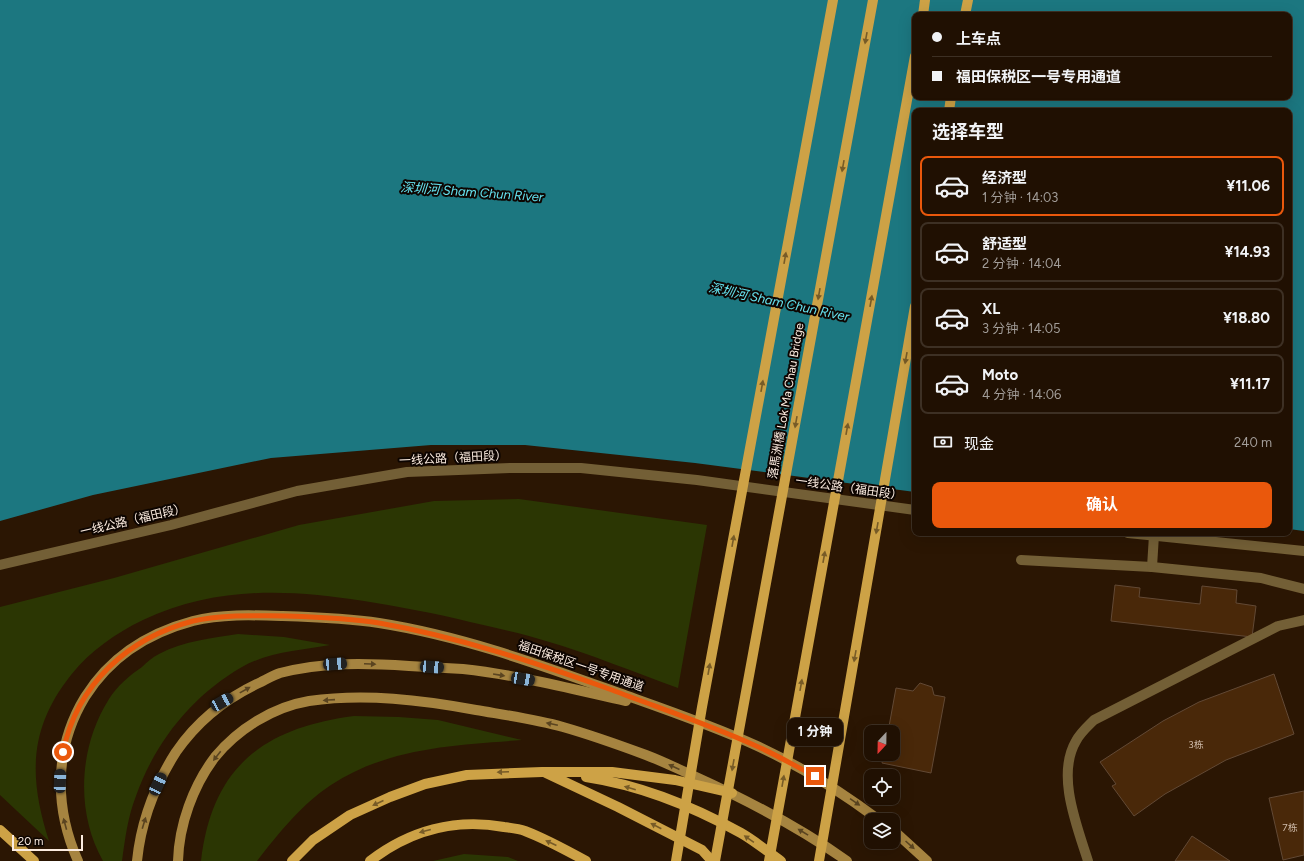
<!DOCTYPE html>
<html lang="zh">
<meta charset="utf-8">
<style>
:root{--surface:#201002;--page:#2d1e11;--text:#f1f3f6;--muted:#a29d99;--line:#3d3024;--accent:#ea580c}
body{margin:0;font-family:Figtree,"Noto Sans SC",sans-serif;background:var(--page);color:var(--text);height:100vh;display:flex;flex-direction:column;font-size:15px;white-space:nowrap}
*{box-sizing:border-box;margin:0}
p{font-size:13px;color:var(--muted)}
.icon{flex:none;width:22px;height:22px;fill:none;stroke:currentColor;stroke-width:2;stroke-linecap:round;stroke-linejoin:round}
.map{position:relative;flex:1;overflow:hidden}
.panel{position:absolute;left:912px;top:108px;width:380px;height:428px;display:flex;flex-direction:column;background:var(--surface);border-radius:8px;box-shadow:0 4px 16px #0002,0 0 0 1px var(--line)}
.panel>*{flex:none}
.banner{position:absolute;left:912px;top:12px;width:380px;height:88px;border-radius:8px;box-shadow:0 4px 16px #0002,0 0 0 1px var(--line);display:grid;align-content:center;height:88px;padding:0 20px;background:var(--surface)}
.needle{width:26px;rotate:202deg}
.controls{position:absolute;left:864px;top:725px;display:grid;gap:8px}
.controls a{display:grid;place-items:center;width:36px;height:36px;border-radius:8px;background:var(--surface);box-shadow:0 4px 16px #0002,0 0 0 1px var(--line);font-size:20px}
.scale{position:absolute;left:12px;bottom:10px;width:71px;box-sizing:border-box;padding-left:4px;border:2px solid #fcece0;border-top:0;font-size:11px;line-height:14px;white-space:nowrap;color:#fcece0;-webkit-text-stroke:3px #0d0501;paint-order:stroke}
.end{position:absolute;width:18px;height:18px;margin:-9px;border:5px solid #ea580c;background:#fff;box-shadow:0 0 0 2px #fff}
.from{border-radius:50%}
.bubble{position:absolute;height:28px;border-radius:8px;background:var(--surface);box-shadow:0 4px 16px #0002,0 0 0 1px var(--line);font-size:13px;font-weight:700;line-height:28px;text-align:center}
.car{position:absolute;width:12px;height:24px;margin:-12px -6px;border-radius:5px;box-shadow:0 0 3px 1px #0007;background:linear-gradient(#222 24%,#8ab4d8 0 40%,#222 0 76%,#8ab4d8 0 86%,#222 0)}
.banner b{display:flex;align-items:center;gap:14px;height:38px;font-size:15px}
.banner b+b{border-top:1px solid var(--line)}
.banner i{width:10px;height:10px;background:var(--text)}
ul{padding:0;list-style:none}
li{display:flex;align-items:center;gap:12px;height:60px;margin:0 8px 6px;padding:0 12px;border:2px solid var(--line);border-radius:8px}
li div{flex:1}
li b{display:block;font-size:15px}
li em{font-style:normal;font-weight:700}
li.selected{border-color:var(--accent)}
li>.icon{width:36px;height:36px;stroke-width:1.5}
h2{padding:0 20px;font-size:18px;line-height:48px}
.pay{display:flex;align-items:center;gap:10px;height:44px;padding:0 20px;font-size:15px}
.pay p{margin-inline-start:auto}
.action{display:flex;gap:8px;margin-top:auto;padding:8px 20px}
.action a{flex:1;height:46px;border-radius:8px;background:var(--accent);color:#fff;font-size:16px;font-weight:700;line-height:46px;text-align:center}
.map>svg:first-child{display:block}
</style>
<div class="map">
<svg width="1304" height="861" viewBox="0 0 1304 861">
<rect width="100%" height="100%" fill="#2b1603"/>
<g fill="#2b3603">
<path d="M 519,499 L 707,525 L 678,688 C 634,672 590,654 546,641 C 521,633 495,628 470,622 C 435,613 400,607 364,601 C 287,589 216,586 143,620 C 116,633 90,651 71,675 C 28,729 29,778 49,841 L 0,795 L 0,607 L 114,578 L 299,525 L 434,501 Z"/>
<path d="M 238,634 L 284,637 L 330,645 C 302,650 268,652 242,667 C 193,695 155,742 136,796 C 128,816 125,839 122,861 L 103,861 C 75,812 79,746 109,699 C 117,686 130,675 142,667 C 147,662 153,657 159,654 C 183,641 212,638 238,634 Z"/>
<path d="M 354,716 L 399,717 L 438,720 L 522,740 C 456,745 389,747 331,785 C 302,804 278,834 257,861 L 201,861 C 212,767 263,728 354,716 Z"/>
<path d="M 464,854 L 508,857 L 518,861 L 433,861 Z"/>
</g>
<path fill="#1c7780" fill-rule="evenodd" d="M 0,0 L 1304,0 L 1304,531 L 1289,529 L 1289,111 L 915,111 L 915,492 L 695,463 L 525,445 L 431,445 L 271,458 L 93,495 L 0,521 ZM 915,15 L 1289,15 L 1289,97 L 915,97 Z"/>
<g fill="#492809" stroke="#624935">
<path d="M 1115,585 L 1140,588 L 1139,597 L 1200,604 L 1202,586 L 1237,590 L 1236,603 L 1256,606 L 1252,637 L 1111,621 Z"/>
<path d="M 1274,674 L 1294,734 L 1226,760 L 1165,794 L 1134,816 L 1112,786 L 1116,784 L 1100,762 L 1163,721 L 1199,702 Z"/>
<path d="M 920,683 L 932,687 L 934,695 L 945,697 L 931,773 L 882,763 L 884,754 L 893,754 L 893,732 L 888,732 L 896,688 L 913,691 Z"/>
<path d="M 1304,791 L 1304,855 L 1283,860 L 1269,798 Z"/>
<path d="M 1192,836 L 1230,861 L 1175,861 Z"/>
</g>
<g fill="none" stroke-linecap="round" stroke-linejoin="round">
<g stroke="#735f36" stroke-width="10">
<path d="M 1128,533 L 1304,551"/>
<path d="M 1021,560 L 1152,567 L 1261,578 L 1304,589"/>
<path d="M 0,565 L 171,525 L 297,491 L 407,472 L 510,468 L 581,468 L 697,480 L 915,510"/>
<path d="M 1152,567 L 1154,535"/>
</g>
<path stroke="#735f36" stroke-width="10" d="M 1088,861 C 1077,826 1056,775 1076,741 C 1080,733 1088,726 1094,720 L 1278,626 L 1304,620"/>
<g stroke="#a68440" stroke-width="10">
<path d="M 893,830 L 927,861"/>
<path d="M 78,861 C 54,807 54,748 85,697 C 110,657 148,633 193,621 C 221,614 252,615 281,616 C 313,617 347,618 379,623 C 462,636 541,665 619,693 C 664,709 711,725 755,745 C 799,765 840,791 879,820"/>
<path d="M 137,861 C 141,821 155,785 176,752 C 198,720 226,698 261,682 C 267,679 274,675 280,673 C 323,662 365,663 409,666 C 427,667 445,668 463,669 C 518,675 572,689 626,701"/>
<path d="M 178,861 C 179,825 193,786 215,757 C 238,729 273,707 309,701 C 365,693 422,700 476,710 C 505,715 535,719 563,727 C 591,735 619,745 646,755 C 662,761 678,769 694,776 C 747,800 799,827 847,861"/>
</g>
<g stroke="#cda246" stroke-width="10">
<path d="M 923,15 L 925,0"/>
<path d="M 965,15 L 968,0"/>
<path d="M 949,111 L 951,97"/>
<path d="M 546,773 L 618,807 L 702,850 L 712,861"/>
<path d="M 586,777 C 639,785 694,807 741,833 C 755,841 768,852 781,861"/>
<path d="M 0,830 L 34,861"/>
<path d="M 292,861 L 313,840 L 350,815 L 390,797 L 425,784 L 467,775 L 542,772 L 612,772 L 675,780 L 732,793"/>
<path d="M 370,861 C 409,831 455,818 504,827 C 511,828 519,829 525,831 C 546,839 566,850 586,861"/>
</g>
<g stroke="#cda246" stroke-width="10">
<path d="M 676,861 L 702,707 L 833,0"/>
<path d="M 715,861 L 873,0"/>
<path d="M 769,861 L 915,56"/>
<path d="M 819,861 L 915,306"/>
</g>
</g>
<defs><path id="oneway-solid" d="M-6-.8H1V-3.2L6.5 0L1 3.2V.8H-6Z"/></defs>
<g fill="#775b27">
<use href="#oneway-solid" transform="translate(866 38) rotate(100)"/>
<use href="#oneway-solid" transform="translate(843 166) rotate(100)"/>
<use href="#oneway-solid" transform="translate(785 258) rotate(-80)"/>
<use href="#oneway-solid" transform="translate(819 294) rotate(100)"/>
<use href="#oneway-solid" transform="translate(871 301) rotate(-80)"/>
<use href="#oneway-solid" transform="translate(906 358) rotate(100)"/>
<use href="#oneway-solid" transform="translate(762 386) rotate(-80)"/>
<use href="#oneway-solid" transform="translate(796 422) rotate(100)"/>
<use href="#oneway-solid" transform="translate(847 429) rotate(-80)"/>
<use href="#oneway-solid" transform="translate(877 528) rotate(100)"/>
<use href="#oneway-solid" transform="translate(733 541) rotate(-80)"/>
<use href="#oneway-solid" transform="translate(824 557) rotate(-80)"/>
<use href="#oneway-solid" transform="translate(855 656) rotate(100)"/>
<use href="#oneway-solid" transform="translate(709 669) rotate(-80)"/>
<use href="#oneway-solid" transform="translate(801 685) rotate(-80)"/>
<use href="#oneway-solid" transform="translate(733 765) rotate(100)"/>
<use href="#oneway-solid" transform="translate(503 772) rotate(178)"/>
<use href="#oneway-solid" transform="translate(783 781) rotate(-80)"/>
<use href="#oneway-solid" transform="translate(630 788) rotate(-164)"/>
<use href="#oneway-solid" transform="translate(378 803) rotate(156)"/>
<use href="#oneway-solid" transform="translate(656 826) rotate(-153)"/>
<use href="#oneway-solid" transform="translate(425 831) rotate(165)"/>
<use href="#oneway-solid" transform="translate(749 839) rotate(-145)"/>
<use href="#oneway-solid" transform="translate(551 843) rotate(-155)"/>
</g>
<g fill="#5a4420">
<use href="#oneway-solid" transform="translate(370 664) rotate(3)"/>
<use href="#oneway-solid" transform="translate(499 675) rotate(9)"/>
<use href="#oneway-solid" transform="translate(245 690) rotate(-29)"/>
<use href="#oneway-solid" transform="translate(329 700) rotate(176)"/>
<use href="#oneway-solid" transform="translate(552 724) rotate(-168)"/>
<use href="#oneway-solid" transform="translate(217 756) rotate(128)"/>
<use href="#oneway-solid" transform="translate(674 767) rotate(-156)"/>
<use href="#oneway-solid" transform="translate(855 802) rotate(34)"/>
<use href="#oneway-solid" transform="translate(144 823) rotate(-73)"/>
<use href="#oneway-solid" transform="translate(65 824) rotate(-105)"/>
<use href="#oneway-solid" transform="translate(803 832) rotate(-149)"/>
<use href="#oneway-solid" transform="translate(910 845) rotate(42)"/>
</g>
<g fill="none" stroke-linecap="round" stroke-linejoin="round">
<path stroke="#ea580c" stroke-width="5" d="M 63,752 C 77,684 128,638 193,621 C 223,614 256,616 286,616 C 317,617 349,618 379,623 C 459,637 536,663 612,690 C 659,708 708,724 754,745 C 775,754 795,766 815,776"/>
</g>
<g text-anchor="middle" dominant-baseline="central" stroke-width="4" stroke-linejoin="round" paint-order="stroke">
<g font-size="10" fill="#cfbbaa">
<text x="1196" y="744">3栋</text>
<text x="1290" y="827">7栋</text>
</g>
<g font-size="12" fill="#fcece0" stroke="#0d0501">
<text transform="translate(786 401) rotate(-80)">落馬洲橋 Lok Ma Chau Bridge</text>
<text transform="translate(453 458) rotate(-3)">一线公路（福田段）</text>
<text transform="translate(849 488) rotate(8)">一线公路（福田段）</text>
<text transform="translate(133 520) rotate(-13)">一线公路（福田段）</text>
<text transform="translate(581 666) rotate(19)">福田保税区一号专用通道</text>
</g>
<g font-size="13" font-style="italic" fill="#65e2ef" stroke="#0d0501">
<text transform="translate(472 192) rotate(4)">深圳河 Sham Chun River</text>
<text transform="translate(779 302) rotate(12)">深圳河 Sham Chun River</text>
</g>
</g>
</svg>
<div class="controls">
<a><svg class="needle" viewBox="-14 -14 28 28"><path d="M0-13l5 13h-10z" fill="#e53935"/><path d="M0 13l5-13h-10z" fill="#a29d99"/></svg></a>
<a><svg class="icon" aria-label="locate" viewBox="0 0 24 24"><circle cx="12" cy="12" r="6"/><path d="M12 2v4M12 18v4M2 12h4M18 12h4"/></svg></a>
<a><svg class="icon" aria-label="layers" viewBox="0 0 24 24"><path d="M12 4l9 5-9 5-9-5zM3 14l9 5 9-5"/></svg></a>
</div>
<div class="scale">20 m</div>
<i class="end from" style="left:63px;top:752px"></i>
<i class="end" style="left:815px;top:776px"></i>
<div class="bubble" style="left:787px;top:718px;width:56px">1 分钟</div>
<i class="car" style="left:335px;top:664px;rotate:86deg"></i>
<i class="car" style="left:432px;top:667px;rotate:94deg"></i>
<i class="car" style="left:523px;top:679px;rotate:100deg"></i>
<i class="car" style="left:222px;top:702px;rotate:61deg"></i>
<i class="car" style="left:60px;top:781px;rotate:2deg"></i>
<i class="car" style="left:158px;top:784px;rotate:25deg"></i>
<div class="banner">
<b><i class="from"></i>上车点</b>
<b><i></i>福田保税区一号专用通道</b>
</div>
<section class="panel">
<h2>选择车型</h2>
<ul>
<li class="selected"><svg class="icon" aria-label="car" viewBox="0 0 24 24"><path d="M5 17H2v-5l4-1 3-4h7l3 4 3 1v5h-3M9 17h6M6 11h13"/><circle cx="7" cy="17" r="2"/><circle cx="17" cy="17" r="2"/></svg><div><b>经济型</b><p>1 分钟 · 14:03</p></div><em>¥11.06</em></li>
<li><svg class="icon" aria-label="car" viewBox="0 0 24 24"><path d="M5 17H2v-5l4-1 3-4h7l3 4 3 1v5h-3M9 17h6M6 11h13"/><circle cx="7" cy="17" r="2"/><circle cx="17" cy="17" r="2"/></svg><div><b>舒适型</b><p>2 分钟 · 14:04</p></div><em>¥14.93</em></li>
<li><svg class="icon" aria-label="car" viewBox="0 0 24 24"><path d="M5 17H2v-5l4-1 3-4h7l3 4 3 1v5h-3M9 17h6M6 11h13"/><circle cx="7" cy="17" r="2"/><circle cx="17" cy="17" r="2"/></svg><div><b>XL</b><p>3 分钟 · 14:05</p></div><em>¥18.80</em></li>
<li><svg class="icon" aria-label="car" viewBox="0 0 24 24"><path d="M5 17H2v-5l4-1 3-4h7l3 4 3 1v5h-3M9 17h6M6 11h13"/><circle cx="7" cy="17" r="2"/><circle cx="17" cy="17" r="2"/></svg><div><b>Moto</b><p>4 分钟 · 14:06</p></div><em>¥11.17</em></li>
</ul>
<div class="pay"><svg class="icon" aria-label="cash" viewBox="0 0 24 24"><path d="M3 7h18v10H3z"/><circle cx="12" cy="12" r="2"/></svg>现金<p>240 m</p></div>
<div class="action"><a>确认</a></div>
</section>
</div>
